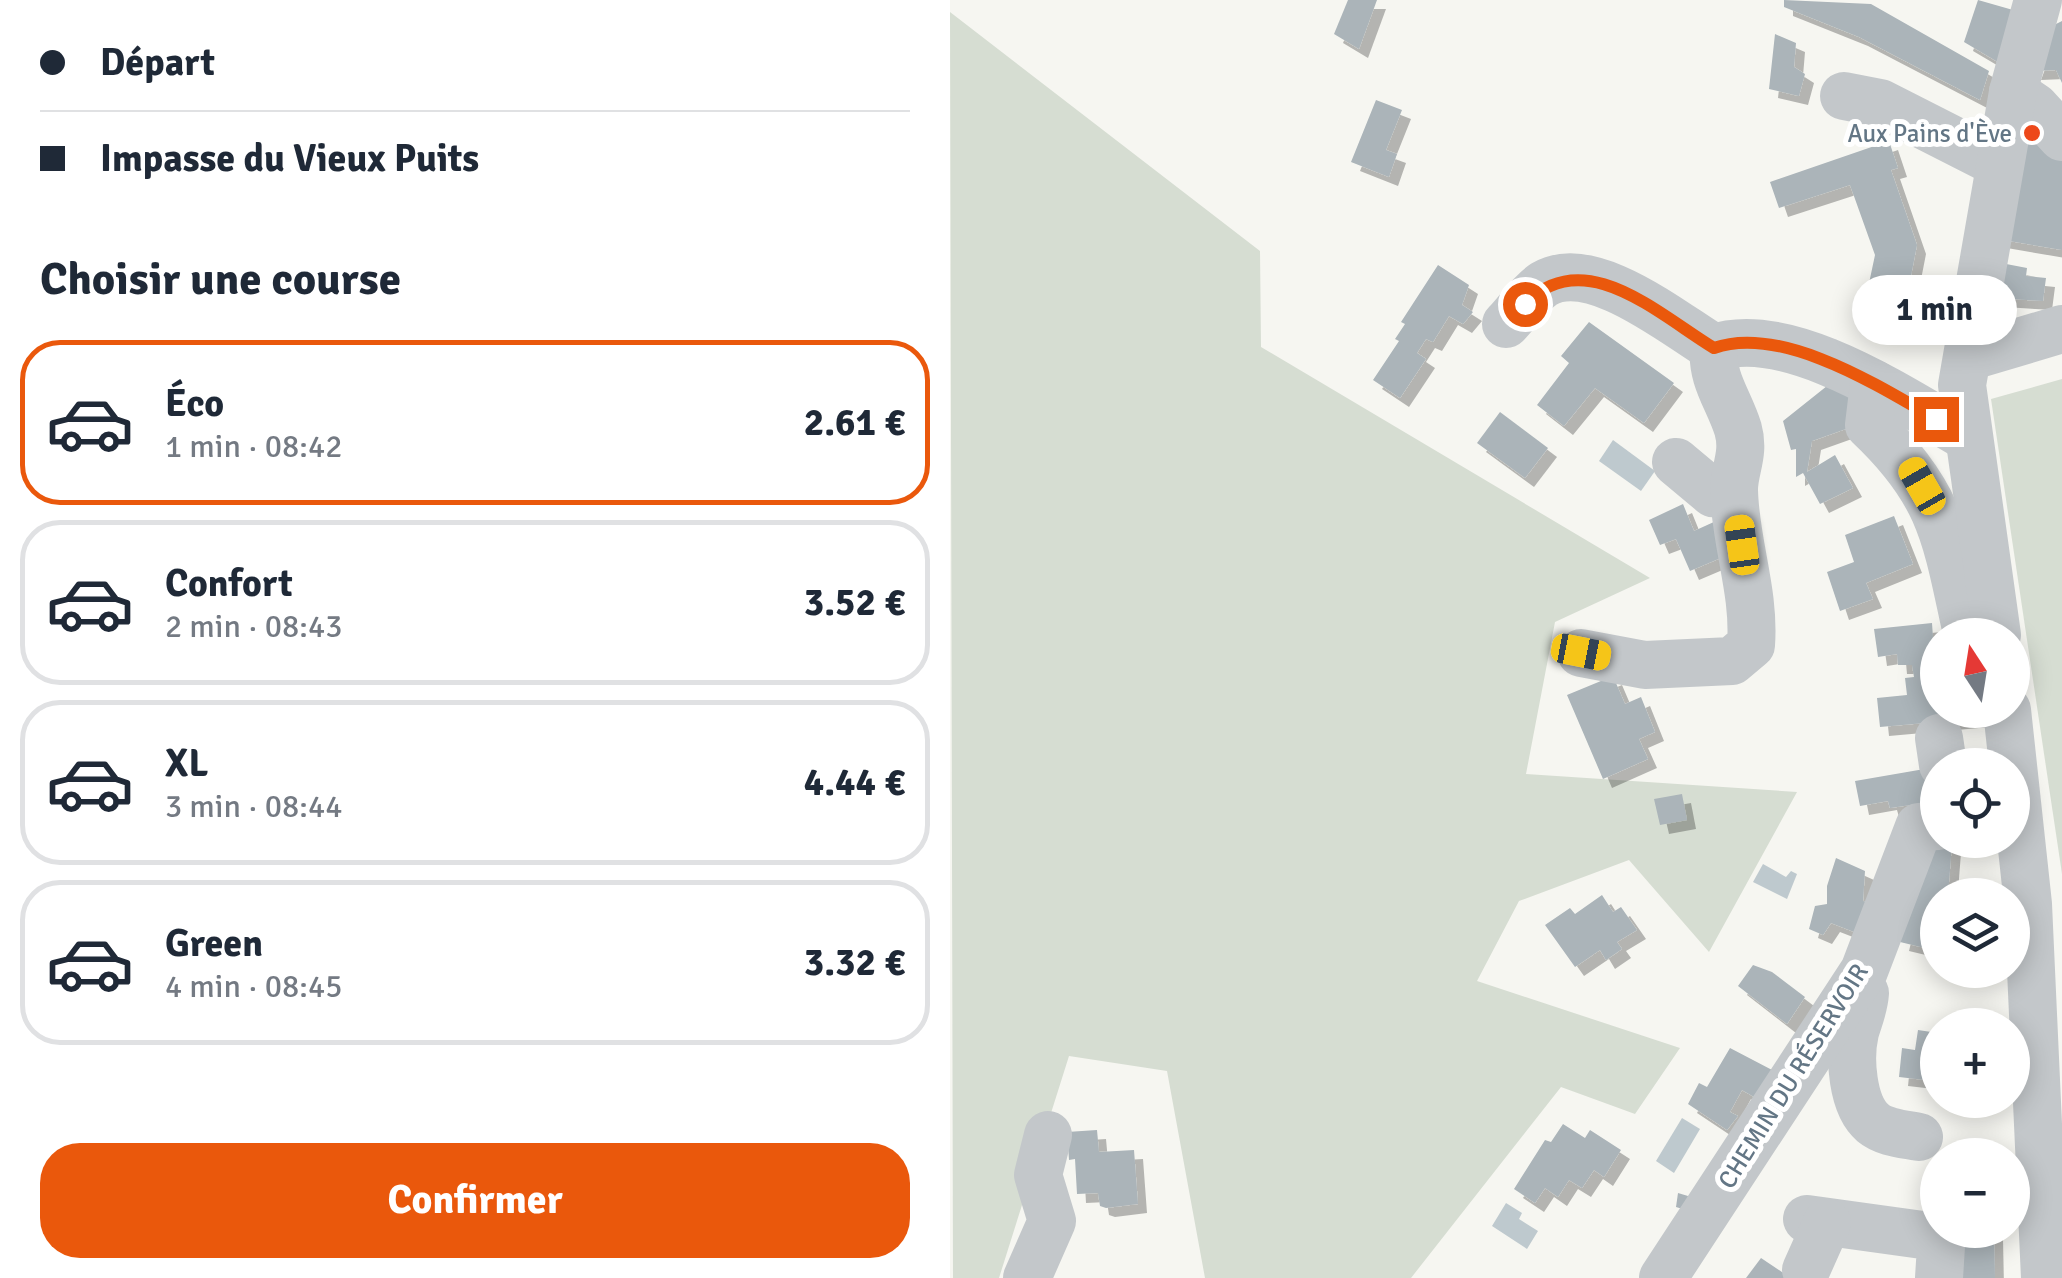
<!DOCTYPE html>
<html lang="fr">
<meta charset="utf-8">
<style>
:root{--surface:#fff;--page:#f6f6f7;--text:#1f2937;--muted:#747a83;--line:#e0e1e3;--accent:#ea580c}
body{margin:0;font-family:Signika,sans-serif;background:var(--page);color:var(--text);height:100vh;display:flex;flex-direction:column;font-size:38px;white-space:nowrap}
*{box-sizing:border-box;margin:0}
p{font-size:32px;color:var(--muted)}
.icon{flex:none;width:55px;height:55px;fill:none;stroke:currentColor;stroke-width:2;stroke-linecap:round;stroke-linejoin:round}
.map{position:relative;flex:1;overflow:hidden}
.sheet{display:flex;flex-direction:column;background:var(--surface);width:950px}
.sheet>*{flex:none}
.banner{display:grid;align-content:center;height:220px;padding:0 40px;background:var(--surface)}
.needle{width:65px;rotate:348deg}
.fabs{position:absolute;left:970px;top:618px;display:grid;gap:20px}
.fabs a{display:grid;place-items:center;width:110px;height:110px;border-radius:50%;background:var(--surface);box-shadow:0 5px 25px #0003;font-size:50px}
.end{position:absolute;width:45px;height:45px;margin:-22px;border:12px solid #ea580c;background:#fff;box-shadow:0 0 0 5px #fff}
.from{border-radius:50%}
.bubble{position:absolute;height:70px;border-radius:35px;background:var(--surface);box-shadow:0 5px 25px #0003;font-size:32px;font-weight:800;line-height:70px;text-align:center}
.car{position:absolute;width:30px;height:60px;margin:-30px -15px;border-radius:12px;box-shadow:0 0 8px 2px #0007;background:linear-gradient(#f5c518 24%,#345 0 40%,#f5c518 0 76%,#345 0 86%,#f5c518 0)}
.banner b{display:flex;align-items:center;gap:35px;height:95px;font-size:38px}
.banner b+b{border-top:2px solid var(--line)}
.banner i{width:25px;height:25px;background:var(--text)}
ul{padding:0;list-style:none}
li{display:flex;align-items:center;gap:30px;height:165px;margin:0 20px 15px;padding:0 20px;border:5px solid var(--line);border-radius:40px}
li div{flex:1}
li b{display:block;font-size:38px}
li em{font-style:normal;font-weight:800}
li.active{border-color:var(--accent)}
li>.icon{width:90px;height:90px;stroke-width:1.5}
h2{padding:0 40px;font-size:45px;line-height:120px}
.button{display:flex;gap:20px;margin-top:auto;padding:20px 40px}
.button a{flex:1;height:115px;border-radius:40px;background:var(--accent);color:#fff;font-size:40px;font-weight:800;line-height:115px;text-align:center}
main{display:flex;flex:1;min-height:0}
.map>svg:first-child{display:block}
</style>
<main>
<section class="sheet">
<div class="banner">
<b><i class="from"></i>Départ</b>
<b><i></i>Impasse du Vieux Puits</b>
</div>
<h2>Choisir une course</h2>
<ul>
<li class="active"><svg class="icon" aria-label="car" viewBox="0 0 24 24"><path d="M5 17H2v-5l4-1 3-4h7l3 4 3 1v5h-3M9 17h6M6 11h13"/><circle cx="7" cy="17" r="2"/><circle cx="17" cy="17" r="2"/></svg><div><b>Éco</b><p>1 min · 08:42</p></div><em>2.61 €</em></li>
<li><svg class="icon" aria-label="car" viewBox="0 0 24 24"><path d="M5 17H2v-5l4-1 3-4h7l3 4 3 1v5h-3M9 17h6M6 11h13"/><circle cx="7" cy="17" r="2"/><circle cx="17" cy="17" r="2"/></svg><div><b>Confort</b><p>2 min · 08:43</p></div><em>3.52 €</em></li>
<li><svg class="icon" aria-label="car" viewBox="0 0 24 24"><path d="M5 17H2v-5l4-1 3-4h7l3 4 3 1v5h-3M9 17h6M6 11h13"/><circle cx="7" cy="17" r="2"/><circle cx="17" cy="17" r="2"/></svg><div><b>XL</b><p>3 min · 08:44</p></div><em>4.44 €</em></li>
<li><svg class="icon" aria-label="car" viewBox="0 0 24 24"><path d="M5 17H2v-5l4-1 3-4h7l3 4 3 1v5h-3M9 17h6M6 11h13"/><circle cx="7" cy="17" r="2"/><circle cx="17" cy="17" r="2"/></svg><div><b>Green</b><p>4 min · 08:45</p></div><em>3.32 €</em></li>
</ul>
<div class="button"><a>Confirmer</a></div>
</section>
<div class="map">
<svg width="1112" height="1278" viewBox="0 0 1112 1278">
<defs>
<filter id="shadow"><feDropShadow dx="9" dy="9" stdDeviation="0" flood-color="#0004"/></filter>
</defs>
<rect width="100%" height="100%" fill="#f6f6f1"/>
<g fill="#d6ddd2">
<path d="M 0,12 L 310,251 L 311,347 L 700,578 L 605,622 L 576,774 L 847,792 L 759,952 L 679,860 L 569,901 L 527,981 L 730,1048 L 685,1114 L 611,1087 L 461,1278 L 255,1278 L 217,1071 L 119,1056 L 49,1278 L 3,1278 Z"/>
<path d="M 1112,379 L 1112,874 L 1041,399 Z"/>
</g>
<g fill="#bec9ce">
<path d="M 663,440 L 705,471 L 691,491 L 649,461 Z"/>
<path d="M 813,864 L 836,877 L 841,871 L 847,874 L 837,899 L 803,882 Z"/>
<path d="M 732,1118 L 750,1129 L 724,1173 L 706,1161 Z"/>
<path d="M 556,1203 L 572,1213 L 569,1219 L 588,1231 L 577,1249 L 542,1226 Z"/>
</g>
<g fill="#abb4b9" filter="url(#shadow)">
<path d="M 398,0 L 427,0 L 409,49 L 384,34 Z"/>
<path d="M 834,0 L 921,4 L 1039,71 L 1030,100 L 909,37 L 834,7 Z"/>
<path d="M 1028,0 L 1070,12 L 1058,68 L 1014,42 Z"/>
<path d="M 1112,21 L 1112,83 L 1106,70 L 1082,71 L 1098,28 Z"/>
<path d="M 825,34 L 846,43 L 844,67 L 855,74 L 849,96 L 819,89 Z"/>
<path d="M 426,100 L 452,110 L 436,150 L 447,154 L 439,177 L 401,162 Z"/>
<path d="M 1071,123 L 1112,158 L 1112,250 L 1048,239 Z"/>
<path d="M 939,141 L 948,168 L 941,170 L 967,245 L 951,327 L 911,321 L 925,255 L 900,185 L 829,208 L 820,182 Z"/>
<path d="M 1051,263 L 1077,268 L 1076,276 L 1096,278 L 1093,301 L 1046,298 Z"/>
<path d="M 488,265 L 519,285 L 512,305 L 523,312 L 513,324 L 499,316 L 483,342 L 476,339 L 467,353 L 476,359 L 450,398 L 423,380 L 449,341 L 445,339 L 455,324 L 451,322 Z"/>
<path d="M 639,322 L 724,383 L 694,423 L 645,388 L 614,426 L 587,405 L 619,363 L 611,356 Z"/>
<path d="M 882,382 L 901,393 L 907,425 L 862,441 L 857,472 L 885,455 L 903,488 L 870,504 L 853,473 L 846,477 L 846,449 L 841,450 L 833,421 Z"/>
<path d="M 550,412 L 598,448 L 575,478 L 527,443 Z"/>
<path d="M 733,504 L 744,531 L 766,521 L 780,554 L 740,571 L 726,539 L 710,545 L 699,520 Z"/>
<path d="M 944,516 L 963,564 L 916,583 L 923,599 L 890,611 L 877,572 L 904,562 L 895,535 Z"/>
<path d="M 982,623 L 988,710 L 1030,710 L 1031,718 L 930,727 L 927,698 L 957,695 L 955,678 L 964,677 L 962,665 L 948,665 L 947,654 L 928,657 L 924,629 Z"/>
<path d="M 663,676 L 675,704 L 691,697 L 705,732 L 689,739 L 698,759 L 653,779 L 617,695 Z"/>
<path d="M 986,767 L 988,801 L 940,808 L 938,801 L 910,806 L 905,781 Z"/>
<path d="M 732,794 L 737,820 L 710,825 L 704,799 Z"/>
<path d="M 974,843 L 1002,844 L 998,895 L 988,895 L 988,923 L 982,923 L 975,948 L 950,942 Z"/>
<path d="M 886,858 L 915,871 L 913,901 L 931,906 L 917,937 L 881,923 L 873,935 L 859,929 L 865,906 L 877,904 L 877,886 Z"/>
<path d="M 652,895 L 663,912 L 671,907 L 687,930 L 667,942 L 672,949 L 656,960 L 650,950 L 625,967 L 595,925 L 620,908 L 625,914 Z"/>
<path d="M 803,965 L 822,972 L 855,997 L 837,1024 L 788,986 Z"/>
<path d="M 968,1030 L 988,1033 L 988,1064 L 977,1062 L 975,1080 L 949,1077 L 952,1048 L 965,1050 Z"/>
<path d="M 780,1048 L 824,1071 L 806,1098 L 792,1090 L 780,1112 L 788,1116 L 777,1130 L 738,1104 L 749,1083 L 757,1087 Z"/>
<path d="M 613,1124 L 635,1138 L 640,1130 L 671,1150 L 654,1177 L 644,1170 L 632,1188 L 619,1180 L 608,1197 L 595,1188 L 585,1203 L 564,1189 L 595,1140 L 601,1142 Z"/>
<path d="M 147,1130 L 149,1152 L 184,1150 L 188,1204 L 156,1208 L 150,1206 L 148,1193 L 127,1194 L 125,1159 L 119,1160 L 117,1132 Z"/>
<path d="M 728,1193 L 738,1196 L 736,1210 L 726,1207 Z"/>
<path d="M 1013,1230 L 1044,1230 L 1045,1278 L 1010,1278 Z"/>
<path d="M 811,1258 L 841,1278 L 796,1278 Z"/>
</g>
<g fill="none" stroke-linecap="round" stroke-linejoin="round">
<g stroke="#c3c7ca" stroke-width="48">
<path d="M 1063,92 L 1085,107 L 1112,137"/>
<path d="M 894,96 L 930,103 L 1050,164"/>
<path d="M 556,324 C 567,313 580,293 594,284 C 642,256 724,324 764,348 C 838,322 954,401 1017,437"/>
<path d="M 1018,357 L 1112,329"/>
<path d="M 924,384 L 919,425 C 991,493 996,536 1016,629"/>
<path d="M 726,462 L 763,493 L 783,486"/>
<path d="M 1047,635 L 1012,385 L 1063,92 L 1088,0"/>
<path d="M 631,653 L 695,665 L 782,661 L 801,645 C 805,591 785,543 784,490 C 784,469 795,454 788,429 C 779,400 761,379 764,348"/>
<path d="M 1057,710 L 1078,904 L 1095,1278"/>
<path d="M 989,738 L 993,765"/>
<path d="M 909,989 L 915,993 C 914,1008 909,1018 905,1032 C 899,1058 902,1105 923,1123 C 935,1133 954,1134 969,1137"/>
<path d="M 857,1219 L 987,1237 L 991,1246 L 989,1278"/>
<path d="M 856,1270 L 877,1223"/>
<path d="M 77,1278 L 102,1221 L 88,1175 L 98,1135"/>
<path d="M 713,1278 L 914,971 L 969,827 L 988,826"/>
</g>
</g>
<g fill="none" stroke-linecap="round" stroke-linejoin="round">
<path stroke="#ea580c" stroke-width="12" d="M 575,304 C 634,243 708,314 764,348 C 831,324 929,386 986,419"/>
</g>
<circle fill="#ed481a" stroke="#fff" stroke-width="4" cx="1082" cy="133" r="10"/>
<g text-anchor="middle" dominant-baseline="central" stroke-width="10" stroke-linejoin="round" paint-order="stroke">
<g font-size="25" fill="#637685" stroke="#fff" text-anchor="end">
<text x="1062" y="133">Aux Pains d'Ève</text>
</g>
<g font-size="25" fill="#637685" stroke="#fff">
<text transform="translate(843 1076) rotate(-58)">CHEMIN DU RÉSERVOIR</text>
</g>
</g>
</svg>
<div class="fabs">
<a><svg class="needle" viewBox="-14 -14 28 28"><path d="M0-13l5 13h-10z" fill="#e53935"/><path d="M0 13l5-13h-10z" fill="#747a83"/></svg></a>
<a><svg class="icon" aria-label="locate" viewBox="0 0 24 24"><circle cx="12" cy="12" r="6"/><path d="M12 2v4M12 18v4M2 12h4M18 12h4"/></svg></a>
<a><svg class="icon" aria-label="layers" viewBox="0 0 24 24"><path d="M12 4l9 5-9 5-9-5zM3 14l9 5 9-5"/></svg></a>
<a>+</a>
<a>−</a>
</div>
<i class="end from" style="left:575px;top:304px"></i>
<i class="end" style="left:986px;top:419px"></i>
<div class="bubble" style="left:902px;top:275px;width:165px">1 min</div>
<i class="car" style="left:972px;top:486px;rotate:330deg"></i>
<i class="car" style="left:792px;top:545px;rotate:352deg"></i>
<i class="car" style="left:631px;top:652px;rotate:101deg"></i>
</div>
</main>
